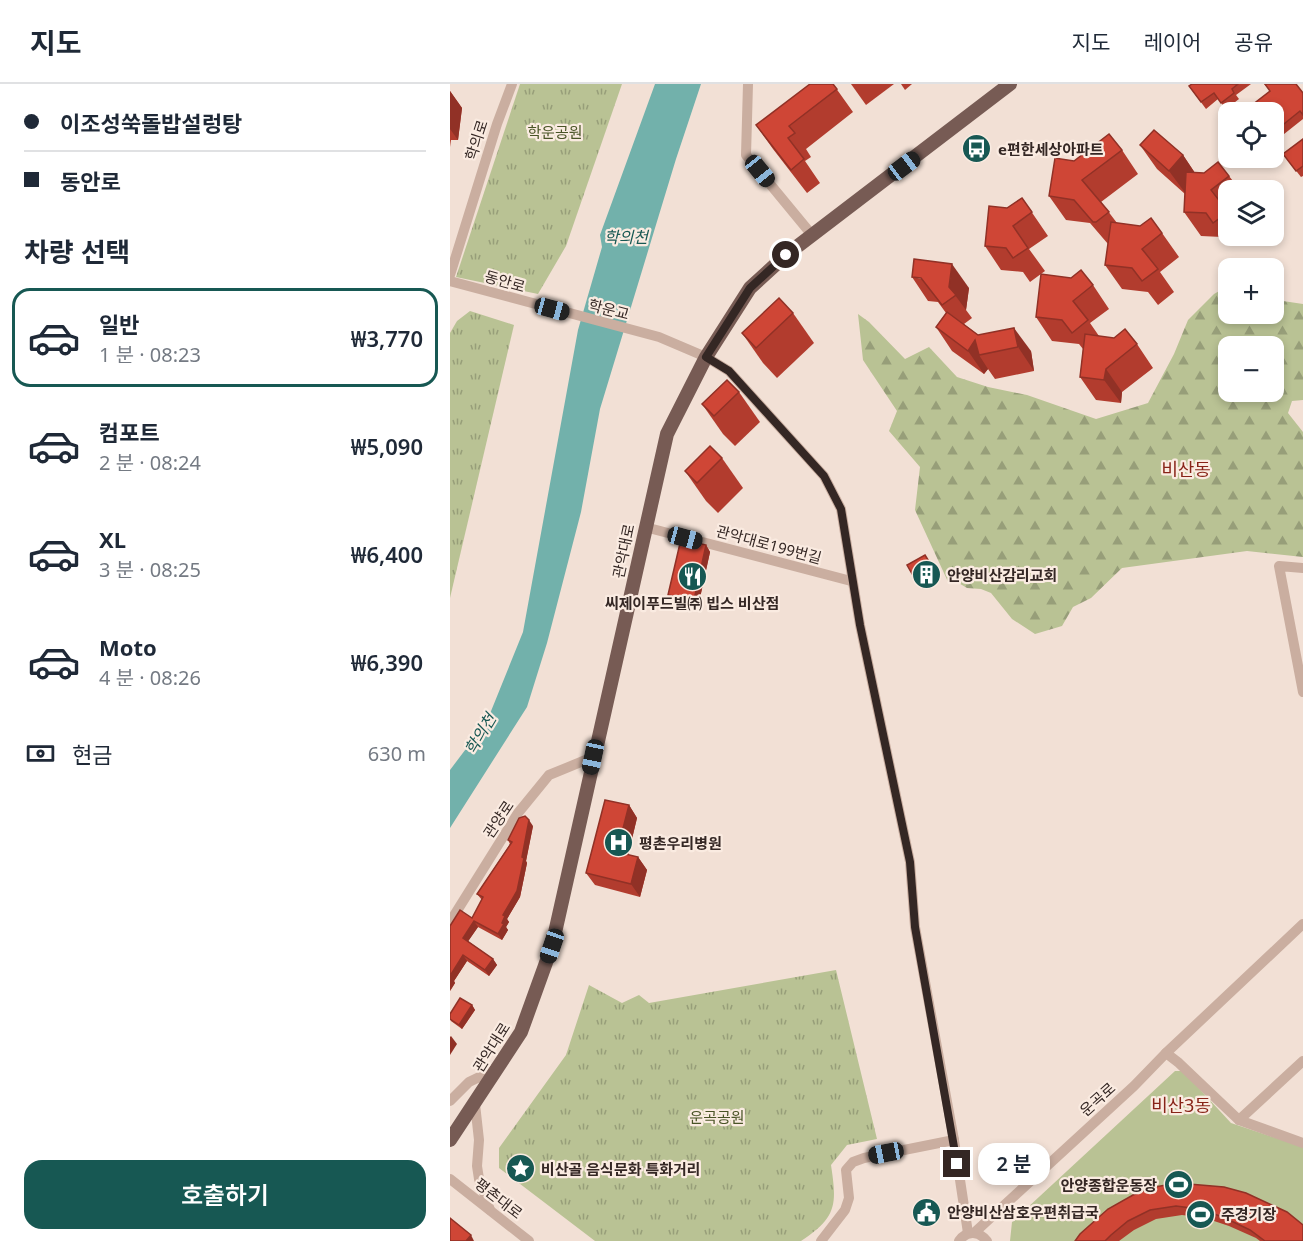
<!DOCTYPE html>
<html lang="ko">
<meta charset="utf-8">
<style>
:root{--surface:#fff;--page:#f2f2f3;--text:#1f2937;--muted:#747a83;--line:#e0e1e3;--accent:#175853}
body{margin:0;font-family:"Noto Sans","Noto Sans KR",sans-serif;background:var(--page);color:var(--text);height:100vh;display:flex;flex-direction:column;font-size:22px;white-space:nowrap}
*{box-sizing:border-box;margin:0}
p{font-size:20px;color:var(--muted)}
.icon{flex:none;width:33px;height:33px;fill:none;stroke:currentColor;stroke-width:2;stroke-linecap:round;stroke-linejoin:round}
.map{position:relative;flex:1;overflow:hidden}
.sheet{display:flex;flex-direction:column;background:var(--surface);width:450px}
.sheet>*{flex:none}
.hud{display:grid;align-content:center;height:132px;padding:0 24px;background:var(--surface)}
.buttons{position:absolute;left:768px;top:18px;display:grid;gap:12px}
.buttons a{display:grid;place-items:center;width:66px;height:66px;border-radius:12px;background:var(--surface);box-shadow:0 3px 9px #0003;font-size:30px}
.end{position:absolute;width:27px;height:27px;margin:-14px;border:8px solid #342724;background:#fff;box-shadow:0 0 0 3px #fff}
.from{border-radius:50%}
.bubble{position:absolute;height:42px;border-radius:18px;background:var(--surface);box-shadow:0 3px 9px #0003;font-size:20px;font-weight:600;line-height:42px;text-align:center}
.car{position:absolute;width:18px;height:36px;margin:-18px -9px;border-radius:8px;box-shadow:0 0 4px 2px #0007;background:linear-gradient(#222 24%,#8ab4d8 0 40%,#222 0 76%,#8ab4d8 0 86%,#222 0)}
.hud b{display:flex;align-items:center;gap:21px;height:57px;font-size:22px}
.hud b+b{border-top:2px solid var(--line)}
.hud i{width:15px;height:15px;background:var(--text)}
ul{padding:0;list-style:none}
li{display:flex;align-items:center;gap:18px;height:99px;margin:0 12px 9px;padding:0 12px;border:3px solid transparent;border-radius:18px}
li div{flex:1}
li b{display:block;font-size:22px}
li em{font-style:normal;font-weight:600}
li.on{border-color:var(--accent)}
li>.icon{width:54px;height:54px;stroke-width:1.5}
h2{padding:0 24px;font-size:27px;line-height:72px}
.pay{display:flex;align-items:center;gap:15px;height:66px;padding:0 24px;font-size:22px}
.pay p{margin-inline-start:auto}
.primary-button{display:flex;gap:12px;margin-top:auto;padding:12px 24px}
.primary-button a{flex:1;height:69px;border-radius:18px;background:var(--accent);color:#fff;font-size:24px;font-weight:600;line-height:69px;text-align:center}
header{display:flex;align-items:center;gap:36px;box-sizing:border-box;height:84px;padding:0 30px;background:var(--surface);border-bottom:2px solid var(--line)}
header strong{font-size:28px}
nav{display:flex;gap:33px;margin-inline-start:auto;font-size:21px}
main{display:flex;flex:1;min-height:0}
.map>svg:first-child{display:block}
</style>
<header>
<strong>지도</strong>
<nav><a>지도</a><a>레이어</a><a>공유</a></nav>
</header>
<main>
<section class="sheet">
<div class="hud">
<b><i class="from"></i>이조성쑥돌밥설렁탕</b>
<b><i></i>동안로</b>
</div>
<h2>차량 선택</h2>
<ul>
<li class="on"><svg class="icon" aria-label="car" viewBox="0 0 24 24"><path d="M5 17H2v-5l4-1 3-4h7l3 4 3 1v5h-3M9 17h6M6 11h13"/><circle cx="7" cy="17" r="2"/><circle cx="17" cy="17" r="2"/></svg><div><b>일반</b><p>1 분 · 08:23</p></div><em>₩3,770</em></li>
<li><svg class="icon" aria-label="car" viewBox="0 0 24 24"><path d="M5 17H2v-5l4-1 3-4h7l3 4 3 1v5h-3M9 17h6M6 11h13"/><circle cx="7" cy="17" r="2"/><circle cx="17" cy="17" r="2"/></svg><div><b>컴포트</b><p>2 분 · 08:24</p></div><em>₩5,090</em></li>
<li><svg class="icon" aria-label="car" viewBox="0 0 24 24"><path d="M5 17H2v-5l4-1 3-4h7l3 4 3 1v5h-3M9 17h6M6 11h13"/><circle cx="7" cy="17" r="2"/><circle cx="17" cy="17" r="2"/></svg><div><b>XL</b><p>3 분 · 08:25</p></div><em>₩6,400</em></li>
<li><svg class="icon" aria-label="car" viewBox="0 0 24 24"><path d="M5 17H2v-5l4-1 3-4h7l3 4 3 1v5h-3M9 17h6M6 11h13"/><circle cx="7" cy="17" r="2"/><circle cx="17" cy="17" r="2"/></svg><div><b>Moto</b><p>4 분 · 08:26</p></div><em>₩6,390</em></li>
</ul>
<div class="pay"><svg class="icon" aria-label="cash" viewBox="0 0 24 24"><path d="M3 7h18v10H3z"/><circle cx="12" cy="12" r="2"/></svg>현금<p>630 m</p></div>
<div class="primary-button"><a>호출하기</a></div>
</section>
<div class="map">
<svg width="853" height="1157" viewBox="0 0 853 1157">
<defs>
<pattern id="forest-firs" width="22" height="20" patternUnits="userSpaceOnUse" patternTransform="scale(1.5)"><rect width="22" height="20" fill="#b9c294"/><path d="M5 1l3.5 6h-7zM16 11l3.5 6h-7z" fill="#979e79"/></pattern>
<pattern id="park-tufts" width="24" height="20" patternUnits="userSpaceOnUse" patternTransform="scale(1.5)"><rect width="24" height="20" fill="#b9c294"/><path d="M3 7l-1-3M5 7V3M7 7l1-3M15 17l-1-3M17 17v-4M19 17l1-3" fill="none" stroke="#979e79"/></pattern>
</defs>
<rect width="100%" height="100%" fill="#f2e0d5"/>
<path fill="#b9c294" d="M 725,987 L 733,987 L 781,1039 L 853,1063 L 853,1157 L 560,1157 L 562,1138 Z"/>
<path fill="url(#forest-firs)" fill-rule="evenodd" d="M 824,188 L 832,198 L 833,217 L 853,220 L 853,316 L 842,317 L 838,329 L 853,348 L 853,473 L 797,467 L 672,484 L 641,514 L 623,523 L 612,542 L 585,550 L 562,535 L 541,509 L 531,505 L 517,504 L 507,498 L 499,500 L 465,426 L 470,383 L 439,347 L 447,327 L 413,276 L 408,230 L 419,238 L 455,275 L 479,263 L 507,293 L 538,303 L 577,311 L 646,335 L 698,319 L 724,270 L 738,236 L 764,210 L 778,202 L 778,230 L 824,230 ZM 778,262 L 824,262 L 824,308 L 778,308 Z"/>
<g fill="url(#park-tufts)">
<path d="M 70,0 L 172,0 L 116,162 L 88,210 L 6,193 Z"/>
<path d="M 20,227 L 64,241 L 0,514 L 0,249 L 7,237 Z"/>
<path d="M 386,886 L 427,1055 L 397,1061 L 381,1081 C 387,1121 387,1133 351,1157 L 145,1157 L 49,1084 L 49,1064 L 116,971 L 139,901 L 172,919 L 189,911 L 199,919 Z"/>
</g>
<path fill="#72b1ab" d="M 205,0 L 251,0 L 226,75 L 150,325 L 131,428 L 97,559 L 77,623 L 0,744 L 0,686 L 37,637 L 73,548 L 128,246 L 152,163 L 150,151 Z"/>
<g fill="none" stroke-linecap="round" stroke-linejoin="round">
<g stroke="#caaea0" stroke-width="10">
<path d="M 298,0 L 296,71 L 362,151"/>
<path d="M 0,191 L 47,40 L 62,0"/>
<path d="M 0,197 L 209,253 L 256,273 L 279,287 L 374,392 L 391,425 L 410,541 L 460,778 L 465,843 L 504,1056 L 518,1149"/>
<path d="M 195,443 L 401,497"/>
<path d="M 853,484 L 829,482 L 853,608"/>
<path d="M 0,838 L 68,729 L 99,691 L 143,673"/>
<path d="M 716,969 L 853,840"/>
<path d="M 0,1017 L 19,998 L 48,984"/>
<path d="M 25,1020 L 29,1056 L 27,1082 L 29,1095 L 40,1126"/>
<path d="M 789,1036 L 853,977"/>
<path d="M 0,1095 L 79,1157"/>
<path d="M 524,1149 L 684,1002 L 716,969 L 729,979 L 789,1036 L 853,1059"/>
<path d="M 371,1157 L 395,1126 L 399,1114 L 396,1086 L 403,1078 L 414,1074 L 504,1056"/>
<path d="M 509,1157 C 517,1146 529,1147 537,1157"/>
</g>
<path stroke="#775b54" stroke-width="14" d="M 0,1056 L 71,948 L 102,862 L 217,350 L 256,273 L 300,204 L 336,171 L 560,0"/>
</g>
<g fill="#b23c2e">
<path d="M 383,0 L 403,28 L 356,65 L 361,73 L 355,77 L 370,99 L 357,109 L 323,65 L 306,41 Z"/>
<path d="M 401,0 L 444,0 L 416,21 Z"/>
<path d="M 451,0 L 462,0 L 455,6 Z"/>
<path d="M 742,0 L 801,0 L 786,11 L 789,15 L 776,25 L 768,15 L 756,25 L 739,2 Z"/>
<path d="M 814,0 L 846,0 L 853,9 L 853,35 L 824,58 L 824,28 L 820,7 Z"/>
<path d="M 0,7 L 12,24 L 8,56 L 1,56 L 0,63 Z"/>
<path d="M 853,55 L 853,92 L 851,93 L 833,70 Z"/>
<path d="M 690,61 L 733,71 L 745,89 L 779,92 L 790,106 L 778,106 L 778,152 L 794,152 L 780,162 L 772,153 L 751,152 L 734,128 L 735,110 L 707,85 Z"/>
<path d="M 672,66 L 688,90 L 651,118 L 667,139 L 712,149 L 729,173 L 710,188 L 724,208 L 708,221 L 698,208 L 672,205 L 655,181 L 658,160 L 640,139 L 616,136 L 599,112 L 624,77 Z"/>
<path d="M 572,114 L 598,152 L 579,165 L 595,187 L 580,198 L 573,188 L 551,186 L 535,162 L 557,124 Z"/>
<path d="M 462,193 L 519,204 L 516,226 L 522,234 L 514,240 L 528,251 L 581,267 L 584,287 L 545,295 L 538,285 L 534,290 L 502,267 L 486,243 L 496,229 L 488,218 L 478,217 Z"/>
<path d="M 643,201 L 659,225 L 640,239 L 649,252 L 687,260 L 703,284 L 672,308 L 671,319 L 646,316 L 630,293 L 633,265 L 629,260 L 602,257 L 586,233 Z"/>
<path d="M 343,229 L 364,259 L 327,294 L 313,279 L 292,249 Z"/>
<path d="M 289,308 L 310,338 L 285,362 L 273,350 L 252,320 Z"/>
<path d="M 272,374 L 293,404 L 268,429 L 256,417 L 235,387 Z"/>
<path d="M 256,461 L 260,468 L 248,523 L 222,517 L 218,511 Z"/>
<path d="M 475,471 L 489,493 L 471,503 L 465,495 Z"/>
<path d="M 179,721 L 187,734 L 178,771 L 188,773 L 197,786 L 190,813 L 145,801 L 136,789 Z"/>
<path d="M 83,742 L 76,777 L 77,779 L 70,813 L 57,835 L 59,838 L 56,843 L 58,846 L 52,856 L 28,843 L 18,857 L 43,875 L 47,881 L 39,892 L 17,877 L 4,897 L 5,899 L 0,907 L 22,834 L 32,816 L 27,810 L 60,760 L 58,756 Z"/>
<path d="M 22,921 L 25,926 L 12,945 L 1,937 L 0,930 Z"/>
<path d="M 705,1103 L 853,1157 L 810,1157 L 806,1154 L 779,1142 L 755,1134 L 732,1131 L 706,1135 L 684,1146 L 669,1157 L 625,1157 Z"/>
</g>
<g fill="#913126">
<path d="M 0,7 L 12,24 L 8,56 L 0,45 Z"/>
<path d="M 733,71 L 749,95 L 736,110 L 719,87 Z"/>
<path d="M 502,180 L 519,204 L 516,226 L 499,203 Z"/>
<path d="M 564,244 L 581,267 L 584,287 L 568,263 Z"/>
<path d="M 525,256 L 529,271 L 538,285 L 534,290 L 518,267 Z"/>
<path d="M 656,285 L 672,308 L 671,319 L 654,296 Z"/>
<path d="M 256,461 L 260,468 L 248,523 L 244,516 Z"/>
<path d="M 179,721 L 187,734 L 176,780 L 167,768 Z"/>
<path d="M 79,736 L 83,742 L 76,777 L 77,779 L 70,813 L 57,835 L 59,838 L 56,843 L 58,846 L 52,856 L 48,850 L 52,839 L 53,831 L 72,773 Z"/>
<path d="M 188,773 L 197,786 L 190,813 L 181,800 Z"/>
<path d="M 24,837 L 28,843 L 17,859 L 13,854 Z"/>
<path d="M 13,871 L 17,877 L 4,897 L 5,899 L 0,907 L 0,892 Z"/>
<path d="M 43,875 L 47,881 L 39,892 L 35,886 Z"/>
<path d="M 22,921 L 25,926 L 12,945 L 9,941 Z"/>
<path d="M 1,952 L 7,960 L 0,971 L 0,953 Z"/>
<path d="M 21,1151 L 24,1157 L 16,1157 Z"/>
</g>
<g fill="#cf4636" stroke="#913126" stroke-width="1.5">
<path d="M 360,0 L 383,0 L 387,5 L 339,42 L 345,49 L 338,54 L 354,75 L 341,86 L 306,41 Z"/>
<path d="M 742,0 L 788,0 L 782,5 L 784,9 L 771,19 L 764,9 L 751,18 L 739,2 Z"/>
<path d="M 815,0 L 846,0 L 853,9 L 853,31 L 850,27 L 824,48 L 824,28 L 793,28 L 820,7 Z"/>
<path d="M 704,46 L 733,71 L 719,87 L 690,61 Z"/>
<path d="M 659,50 L 672,66 L 632,96 L 659,128 L 646,138 L 643,138 L 624,116 L 599,112 L 605,74 L 624,77 Z"/>
<path d="M 853,55 L 853,82 L 846,87 L 833,70 Z"/>
<path d="M 768,78 L 779,92 L 761,106 L 778,128 L 763,139 L 756,129 L 734,128 L 736,88 L 754,89 Z"/>
<path d="M 572,114 L 582,128 L 563,142 L 578,164 L 563,174 L 556,164 L 535,162 L 539,122 L 557,124 Z"/>
<path d="M 701,134 L 712,149 L 692,165 L 708,185 L 692,197 L 682,184 L 655,181 L 661,138 L 690,142 Z"/>
<path d="M 464,175 L 502,180 L 499,203 L 506,211 L 492,221 L 471,194 L 462,193 Z"/>
<path d="M 631,186 L 643,201 L 623,217 L 638,236 L 622,249 L 612,236 L 586,233 L 591,190 L 621,194 Z"/>
<path d="M 329,214 L 343,229 L 306,264 L 292,249 Z"/>
<path d="M 497,228 L 528,251 L 564,244 L 568,263 L 529,271 L 525,256 L 518,267 L 486,243 Z"/>
<path d="M 675,245 L 687,260 L 656,285 L 654,296 L 630,293 L 635,250 L 664,254 Z"/>
<path d="M 277,296 L 289,308 L 264,332 L 252,320 Z"/>
<path d="M 260,362 L 272,374 L 247,399 L 235,387 Z"/>
<path d="M 231,455 L 256,461 L 244,516 L 218,511 Z"/>
<path d="M 475,471 L 483,484 L 465,495 L 457,481 Z"/>
<path d="M 155,716 L 179,721 L 167,768 L 188,773 L 181,800 L 136,789 Z"/>
<path d="M 75,732 L 79,736 L 72,773 L 74,774 L 67,807 L 53,831 L 55,832 L 52,839 L 54,840 L 48,850 L 24,837 L 13,854 L 43,875 L 35,886 L 13,871 L 0,892 L 0,842 L 10,826 L 22,834 L 33,813 L 27,810 L 62,758 L 58,756 L 69,734 Z"/>
<path d="M 10,914 L 22,921 L 9,941 L 0,935 L 0,930 Z"/>
<path d="M 727,1099 L 774,1103 L 796,1109 L 837,1128 L 853,1141 L 853,1157 L 815,1157 L 800,1146 L 773,1133 L 749,1125 L 726,1122 L 700,1126 L 678,1137 L 661,1151 L 655,1157 L 625,1157 L 630,1150 L 658,1125 L 683,1111 L 705,1103 Z"/>
<path d="M 0,1134 L 21,1151 L 16,1157 L 0,1157 Z"/>
</g>
<g fill="none" stroke-linecap="round" stroke-linejoin="round">
<path stroke="#342724" stroke-width="8" d="M 336,171 L 300,204 L 256,273 L 279,287 L 364,381 L 374,392 L 391,425 L 410,541 L 460,778 L 465,843 L 507,1080"/>
</g>
<defs>
<symbol id="bus-disc" viewBox="-11 -11 22 22"><circle r="9.5" fill="#175853" stroke="#faebe1"/><path d="M-5-6H5V4H4V6H2V4H-2V6H-4V4H-5ZM-3.5-4V0h7V-4ZM-3.5 1.2v1.5H-2V1.2ZM2 1.2v1.5H3.5V1.2Z" fill="#fff"/></symbol>
<symbol id="building-disc" viewBox="-11 -11 22 22"><circle r="9.5" fill="#175853" stroke="#faebe1"/><path d="M-4-6H4V6H1V3H-1V6H-4ZM-2.5-4.3h1.7v1.8h-1.7ZM.8-4.3h1.7v1.8H.8ZM-2.5-1h1.7V.8h-1.7ZM.8-1h1.7V.8H.8Z" fill="#fff"/></symbol>
<symbol id="restaurant-disc" viewBox="-11 -11 22 22"><circle r="9.5" fill="#175853" stroke="#faebe1"/><path d="M-5-6h1v4h1v-4h1v4h1v-4h1v5L-1.5 .5V6h-2V.5L-5-1ZM5-6V6H3V1.5H1.5Q1.5-4 5-6Z" fill="#fff"/></symbol>
<symbol id="hospital-disc" viewBox="-11 -11 22 22"><circle r="9.5" fill="#175853" stroke="#faebe1"/><path d="M-5-5h3v3.5h4V-5h3V5h-3V1.5h-4V5h-3Z" fill="#fff"/></symbol>
<symbol id="sight-disc" viewBox="-11 -11 22 22"><circle r="9.5" fill="#175853" stroke="#faebe1"/><path d="M0-6L1.8-2.2L6-1.7L2.9 1.2L3.7 5.4L0 3.3L-3.7 5.4L-2.9 1.2L-6-1.7L-1.8-2.2Z" fill="#fff"/></symbol>
<symbol id="stadium-disc" viewBox="-11 -11 22 22"><circle r="9.5" fill="#175853" stroke="#faebe1"/><path d="M0-5a6.5 5 0 1 0 0 10a6.5 5 0 1 0 0-10ZM-3.5-1.8h7v3.6h-7Z" fill="#fff"/></symbol>
<symbol id="civic-disc" viewBox="-11 -11 22 22"><circle r="9.5" fill="#175853" stroke="#faebe1"/><path d="M-.6-6.5H3V-4.5H.6V-3L4-1V1h2V6H-6V1h2V-1L-.6-3ZM-1.2 2.5V6h2.4V2.5Z" fill="#fff"/></symbol>
</defs>
<g fill-rule="evenodd">
<use href="#bus-disc" x="510" y="48" width="33" height="33"/>
<use href="#building-disc" x="460" y="474" width="33" height="33"/>
<use href="#restaurant-disc" x="226" y="476" width="33" height="33"/>
<use href="#hospital-disc" x="152" y="742" width="33" height="33"/>
<use href="#sight-disc" x="54" y="1068" width="33" height="33"/>
<use href="#stadium-disc" x="712" y="1084" width="33" height="33"/>
<use href="#civic-disc" x="460" y="1112" width="33" height="33"/>
<use href="#stadium-disc" x="734" y="1114" width="33" height="33"/>
</g>
<g text-anchor="middle" dominant-baseline="central" stroke-width="4.5" stroke-linejoin="round" paint-order="stroke">
<g font-size="15" fill="#495426" stroke="#faebe1">
<text x="105" y="48">학운공원</text>
<text x="267" y="1033">운곡공원</text>
</g>
<g font-size="15" fill="#342724" stroke="#faebe1">
<text transform="translate(26 56) rotate(-72)">학의로</text>
<text transform="translate(55 197) rotate(16)">동안로</text>
<text transform="translate(159 225) rotate(14)">학운교</text>
<text transform="translate(319 460) rotate(15)">관악대로199번길</text>
<text transform="translate(173 467) rotate(-78)">관악대로</text>
<text transform="translate(48 735) rotate(-56)">관양로</text>
<text transform="translate(41 963) rotate(-58)">관악대로</text>
<text transform="translate(647 1015) rotate(-42)">운곡로</text>
<text transform="translate(49 1114) rotate(38)">평촌대로</text>
</g>
<g font-size="15" font-weight="bold" fill="#342724" stroke="#faebe1" text-anchor="start">
<text x="548" y="65">e편한세상아파트</text>
<text x="497" y="491">안양비산감리교회</text>
<text x="242" y="519" text-anchor="middle">씨제이푸드빌㈜ 빕스 비산점</text>
<text x="189" y="759">평촌우리병원</text>
<text x="91" y="1085">비산골 음식문화 특화거리</text>
<text x="707" y="1101" text-anchor="end">안양종합운동장</text>
<text x="497" y="1128">안양비산삼호우편취급국</text>
<text x="771" y="1130">주경기장</text>
</g>
<g font-size="16" font-style="italic" fill="#175853" stroke="#faebe1">
<text x="176" y="153">학의천</text>
<text transform="translate(30 650) rotate(-59)">학의천</text>
</g>
<g font-size="18" fill="#882318" stroke="#faebe1">
<text x="736" y="385">비산동</text>
<text x="731" y="1021">비산3동</text>
</g>
</g>
</svg>
<div class="buttons">
<a><svg class="icon" aria-label="locate" viewBox="0 0 24 24"><circle cx="12" cy="12" r="6"/><path d="M12 2v4M12 18v4M2 12h4M18 12h4"/></svg></a>
<a><svg class="icon" aria-label="layers" viewBox="0 0 24 24"><path d="M12 4l9 5-9 5-9-5zM3 14l9 5 9-5"/></svg></a>
<a>+</a>
<a>−</a>
</div>
<i class="end from" style="left:336px;top:171px"></i>
<i class="end" style="left:507px;top:1080px"></i>
<div class="bubble" style="left:528px;top:1059px;width:72px">2 분</div>
<i class="car" style="left:454px;top:82px;rotate:53deg"></i>
<i class="car" style="left:310px;top:87px;rotate:141deg"></i>
<i class="car" style="left:102px;top:225px;rotate:105deg"></i>
<i class="car" style="left:235px;top:454px;rotate:105deg"></i>
<i class="car" style="left:143px;top:673px;rotate:192deg"></i>
<i class="car" style="left:102px;top:862px;rotate:199deg"></i>
<i class="car" style="left:436px;top:1069px;rotate:259deg"></i>
</div>
</main>
